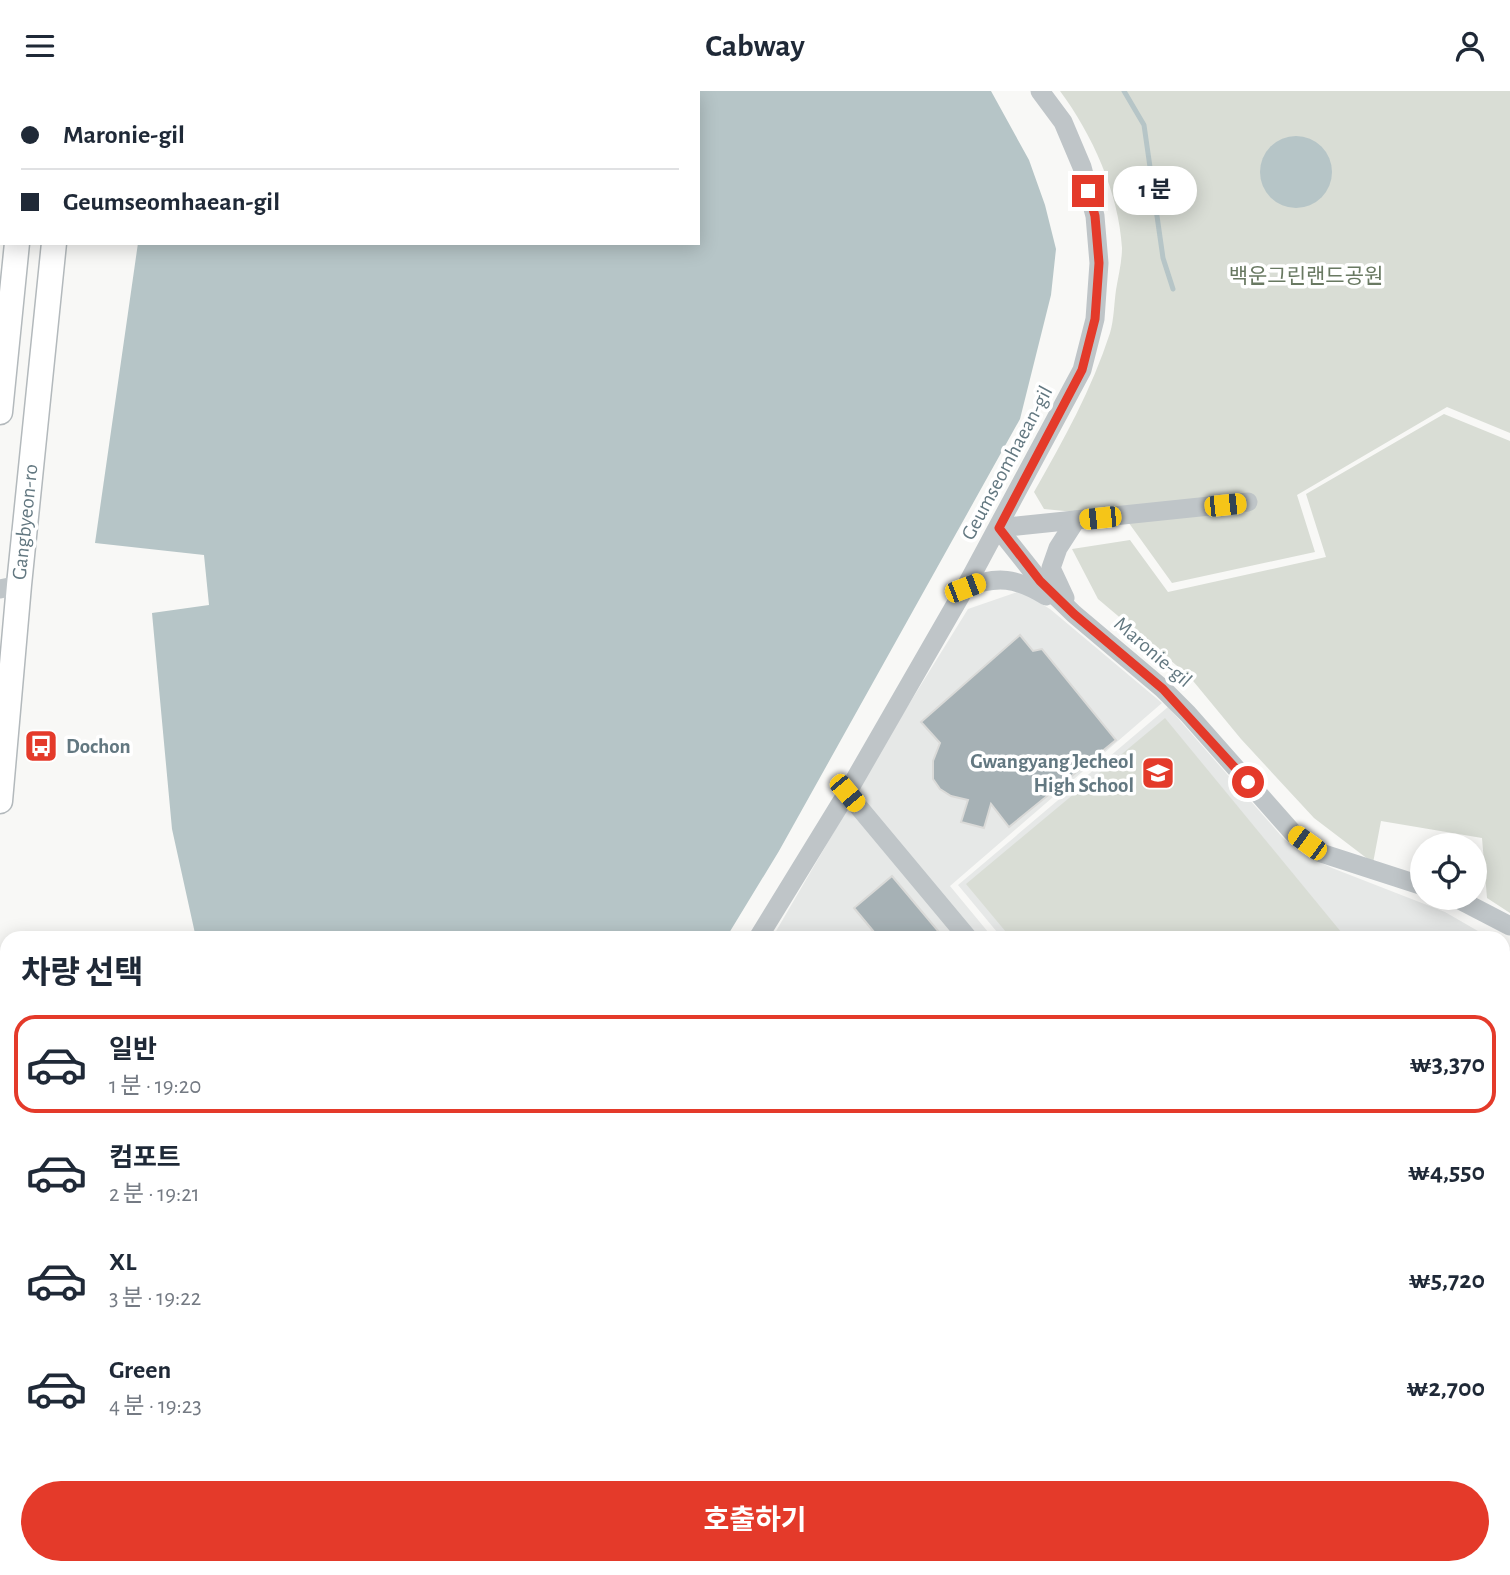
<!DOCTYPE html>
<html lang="ko">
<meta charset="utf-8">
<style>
:root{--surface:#fff;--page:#f6f6f7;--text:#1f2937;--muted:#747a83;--line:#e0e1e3;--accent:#e43a2a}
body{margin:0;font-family:"Alegreya Sans","Noto Sans KR",sans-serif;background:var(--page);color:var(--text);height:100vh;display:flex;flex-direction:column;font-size:26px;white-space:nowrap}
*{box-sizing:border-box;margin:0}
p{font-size:23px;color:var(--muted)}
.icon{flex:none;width:38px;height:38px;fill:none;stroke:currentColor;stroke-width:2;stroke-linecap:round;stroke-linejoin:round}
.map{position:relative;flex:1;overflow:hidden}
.side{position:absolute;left:0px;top:840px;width:1510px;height:644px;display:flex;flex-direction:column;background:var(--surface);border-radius:21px 21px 0 0;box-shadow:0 4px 18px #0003}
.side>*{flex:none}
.banner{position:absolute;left:0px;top:0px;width:700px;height:154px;box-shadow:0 4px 18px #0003;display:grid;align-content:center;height:154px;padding:0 21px;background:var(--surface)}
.controls{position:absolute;left:1410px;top:742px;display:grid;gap:14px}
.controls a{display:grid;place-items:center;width:77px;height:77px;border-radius:50%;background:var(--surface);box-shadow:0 4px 18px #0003;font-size:35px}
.end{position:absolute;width:32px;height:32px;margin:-16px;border:9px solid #e43a2a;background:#fff;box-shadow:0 0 0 4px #fff}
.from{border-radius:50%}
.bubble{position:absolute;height:49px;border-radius:24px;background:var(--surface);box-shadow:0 4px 18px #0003;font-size:23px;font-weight:700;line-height:49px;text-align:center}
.car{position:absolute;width:21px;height:42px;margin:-21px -10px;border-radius:9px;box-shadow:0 0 5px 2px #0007;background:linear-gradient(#f5c518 24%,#345 0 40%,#f5c518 0 76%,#345 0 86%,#f5c518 0)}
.banner b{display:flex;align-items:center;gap:24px;height:66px;font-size:26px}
.banner b+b{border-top:2px solid var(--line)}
.banner i{width:18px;height:18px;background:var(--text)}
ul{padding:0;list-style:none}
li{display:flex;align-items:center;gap:21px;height:98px;margin:0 14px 10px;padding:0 7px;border:4px solid transparent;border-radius:21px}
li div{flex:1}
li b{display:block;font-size:26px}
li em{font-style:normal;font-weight:700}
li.active{border-color:var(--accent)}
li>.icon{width:63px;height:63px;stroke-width:1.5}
h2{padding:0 21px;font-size:32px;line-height:84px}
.cta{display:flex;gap:14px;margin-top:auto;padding:14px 21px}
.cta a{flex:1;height:80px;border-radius:42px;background:var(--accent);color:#fff;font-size:28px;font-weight:700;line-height:80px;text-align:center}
header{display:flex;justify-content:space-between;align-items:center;height:91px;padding:0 21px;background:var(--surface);font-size:32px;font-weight:700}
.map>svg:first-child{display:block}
</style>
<header><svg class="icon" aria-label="menu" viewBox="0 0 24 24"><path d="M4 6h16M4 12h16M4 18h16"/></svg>Cabway<svg class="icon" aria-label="person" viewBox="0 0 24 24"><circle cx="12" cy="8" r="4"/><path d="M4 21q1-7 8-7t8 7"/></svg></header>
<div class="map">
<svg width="1510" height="1484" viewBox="0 0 1510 1484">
<rect width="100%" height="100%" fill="#f8f8f6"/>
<g fill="#e6e8e7">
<path d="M 1020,500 L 1050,518 L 1162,612 L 950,795 L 993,847 L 772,847 L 901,626 L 968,518 Z"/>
<path d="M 1168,616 L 1284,748 L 1303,763 L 1332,777 L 1445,821 L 1490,847 L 1002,847 L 958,794 Z"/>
<path d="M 1503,854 L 1510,858 L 1510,1457 L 1503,1452 Z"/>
</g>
<g fill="#d9ddd5">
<path d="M 1060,0 L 1510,0 L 1510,342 L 1447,316 L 1297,404 L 1315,461 L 1172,492 L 1121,421 L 1095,423 L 1044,418 L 1034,401 C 1063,350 1092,298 1110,242 C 1114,229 1114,213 1116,199 C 1118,186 1122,171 1122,157 C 1119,102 1092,43 1060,0 Z"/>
<path d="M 1444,323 L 1510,350 L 1510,822 L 1487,807 L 1482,747 L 1381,730 L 1373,772 L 1314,727 L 1241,648 L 1189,585 L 1098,508 L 1072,458 L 1130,449 L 1168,501 L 1326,466 L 1306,403 Z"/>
<path d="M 1165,627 L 1346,847 L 1011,847 L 966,793 Z"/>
<path d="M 7,1114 L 7,1477 L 107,1477 L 107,1484 L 0,1484 L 0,1117 Z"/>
<path d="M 517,1477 L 1503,1477 L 1510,1484 L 528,1484 Z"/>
</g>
<g fill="#b6c5c7">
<path d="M 159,0 L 991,0 L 1029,69 L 1045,114 L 1056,158 L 1051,204 L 1020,328 L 779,760 L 726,847 L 196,847 L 172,738 L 152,522 L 209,514 L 204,464 L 95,452 L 138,152 L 698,152 L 698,2 L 159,2 Z"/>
<circle cx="1296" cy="81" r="36"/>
<path d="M 143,1477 L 441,1477 L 441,1484 L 144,1484 Z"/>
</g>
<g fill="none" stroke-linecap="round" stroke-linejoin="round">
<path stroke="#b6c5c7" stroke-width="5" d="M 1124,0 L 1144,34 L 1163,167 L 1173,198"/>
</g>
<g fill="#a6b1b5" stroke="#dadad8" stroke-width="2">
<path d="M 1020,544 L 1033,560 L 1042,558 L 1116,649 L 1009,736 L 991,713 L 984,737 L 961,731 L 968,709 L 951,705 L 940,698 L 933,688 L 933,670 L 940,652 L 921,631 Z"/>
<path d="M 892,785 L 944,847 L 879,847 L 854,817 Z"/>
</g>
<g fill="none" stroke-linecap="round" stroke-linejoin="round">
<defs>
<g id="major">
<path d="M 31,2 L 31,0"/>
<path d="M 69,2 L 69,0"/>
<path d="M 0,321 L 17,152"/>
<path d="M 0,710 L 19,494 L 54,152"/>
<path d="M 126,1484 L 143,1477"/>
</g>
</defs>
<use href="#major" stroke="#b3b9bc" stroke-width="27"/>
<g stroke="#bfc5c8" stroke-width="19">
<path d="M 998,437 L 1040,490 L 1074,523 L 1163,598 L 1188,623 L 1294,743 L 1321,762 L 1423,795"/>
<path d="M 998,437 L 1248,411"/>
<path d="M 965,497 C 997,484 1017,487 1046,505"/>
<path d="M 0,498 L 19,494"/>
<path d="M 1065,507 L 1051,477 L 1058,457 L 1076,429"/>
<path d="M 847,702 L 968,847"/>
<path d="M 1456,807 L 1510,835"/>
<path d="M 758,847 L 847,702 L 965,497 L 1082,279 L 1095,228 L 1099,172 L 1095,125 L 1082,76 L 1063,31 L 1040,0"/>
<path d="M 0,1081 L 7,1094"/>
<path d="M 93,1484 L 93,1477"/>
</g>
<use href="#major" stroke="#fff" stroke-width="24"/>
<defs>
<path id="major-bridge" d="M 458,1477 L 483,1484"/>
</defs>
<use href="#major-bridge" stroke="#b3b9bc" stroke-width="27" stroke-linecap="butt"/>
<use href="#major-bridge" stroke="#fff" stroke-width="24"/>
</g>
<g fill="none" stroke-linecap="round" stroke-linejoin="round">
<path stroke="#e43a2a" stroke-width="9" d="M 1088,100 L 1095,125 L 1099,172 L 1095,228 L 1082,279 L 999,437 L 1040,490 L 1074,523 L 1163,598 L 1248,691"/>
</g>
<defs>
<symbol id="bus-square" viewBox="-11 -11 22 22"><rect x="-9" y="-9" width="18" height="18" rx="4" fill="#e43a2a" stroke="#fff"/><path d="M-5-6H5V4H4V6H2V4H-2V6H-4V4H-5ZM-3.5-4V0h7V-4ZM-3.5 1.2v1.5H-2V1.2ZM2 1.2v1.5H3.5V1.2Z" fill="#fff"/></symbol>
<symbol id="school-square" viewBox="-11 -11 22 22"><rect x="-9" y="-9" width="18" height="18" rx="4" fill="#e43a2a" stroke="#fff"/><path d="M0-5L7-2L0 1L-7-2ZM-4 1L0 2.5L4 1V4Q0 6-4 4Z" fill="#fff"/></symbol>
</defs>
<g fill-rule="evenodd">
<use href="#bus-square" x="22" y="636" width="38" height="38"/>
<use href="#school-square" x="1139" y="663" width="38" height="38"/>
</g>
<g text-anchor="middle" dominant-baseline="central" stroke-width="7" stroke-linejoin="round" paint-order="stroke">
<g font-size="21" fill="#697962" stroke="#fff">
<text x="1306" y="185">백운그린랜드공원</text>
</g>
<g font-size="21" fill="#637881" stroke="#fff">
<text transform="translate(1007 372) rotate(-62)">Geumseomhaean-gil</text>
<text transform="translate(25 431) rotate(-84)">Gangbyeon-ro</text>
<text transform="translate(1153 561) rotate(41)">Maronie-gil</text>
</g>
<g font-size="21" font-weight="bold" fill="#637881" stroke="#fff" text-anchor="start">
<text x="66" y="655">Dochon</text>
<text x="1134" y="670" text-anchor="end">Gwangyang Jecheol<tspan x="1134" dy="24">High School</tspan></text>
</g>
</g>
</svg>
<div class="controls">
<a><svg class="icon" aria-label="locate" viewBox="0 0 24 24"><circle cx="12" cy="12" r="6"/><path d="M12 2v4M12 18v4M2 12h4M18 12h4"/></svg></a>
</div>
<i class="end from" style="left:1248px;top:691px"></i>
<i class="end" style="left:1088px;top:100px"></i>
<div class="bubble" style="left:1113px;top:75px;width:84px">1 분</div>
<i class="car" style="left:1225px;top:414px;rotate:84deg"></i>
<i class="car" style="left:1100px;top:427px;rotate:264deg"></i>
<i class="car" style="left:965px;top:497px;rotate:69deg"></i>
<i class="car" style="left:847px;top:702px;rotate:140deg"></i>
<i class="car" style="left:1307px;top:752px;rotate:306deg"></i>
<div class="banner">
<b><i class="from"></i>Maronie-gil</b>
<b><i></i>Geumseomhaean-gil</b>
</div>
<section class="side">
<h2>차량 선택</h2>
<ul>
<li class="active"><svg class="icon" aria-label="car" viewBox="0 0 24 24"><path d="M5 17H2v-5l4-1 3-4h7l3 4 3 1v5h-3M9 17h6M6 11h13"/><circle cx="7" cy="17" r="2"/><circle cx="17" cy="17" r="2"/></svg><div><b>일반</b><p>1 분 · 19:20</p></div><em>₩3,370</em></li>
<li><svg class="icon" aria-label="car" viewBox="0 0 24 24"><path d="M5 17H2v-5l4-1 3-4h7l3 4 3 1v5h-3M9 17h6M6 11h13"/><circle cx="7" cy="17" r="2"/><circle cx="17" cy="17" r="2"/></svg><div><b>컴포트</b><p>2 분 · 19:21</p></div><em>₩4,550</em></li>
<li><svg class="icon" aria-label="car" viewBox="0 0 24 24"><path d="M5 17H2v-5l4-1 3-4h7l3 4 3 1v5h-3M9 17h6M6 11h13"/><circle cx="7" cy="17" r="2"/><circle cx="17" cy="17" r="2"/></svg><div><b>XL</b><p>3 분 · 19:22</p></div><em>₩5,720</em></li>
<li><svg class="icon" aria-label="car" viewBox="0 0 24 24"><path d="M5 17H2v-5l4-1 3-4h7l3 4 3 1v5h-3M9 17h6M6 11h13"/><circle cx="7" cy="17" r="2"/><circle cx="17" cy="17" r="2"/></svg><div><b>Green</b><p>4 분 · 19:23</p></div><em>₩2,700</em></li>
</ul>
<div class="cta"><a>호출하기</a></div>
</section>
</div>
